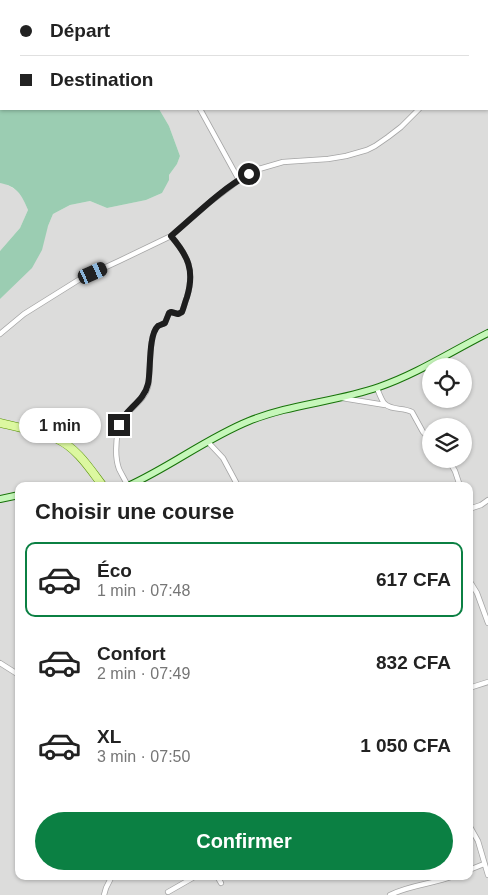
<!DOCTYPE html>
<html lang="fr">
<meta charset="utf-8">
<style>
:root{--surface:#fff;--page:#f6f6f6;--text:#222;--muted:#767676;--line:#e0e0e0;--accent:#0b8043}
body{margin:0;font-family:Arial,sans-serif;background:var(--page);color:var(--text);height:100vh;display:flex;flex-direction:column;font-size:19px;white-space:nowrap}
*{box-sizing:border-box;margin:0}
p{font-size:16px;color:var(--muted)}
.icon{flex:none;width:28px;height:28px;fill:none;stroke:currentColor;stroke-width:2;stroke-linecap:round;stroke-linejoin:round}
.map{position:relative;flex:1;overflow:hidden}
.drawer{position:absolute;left:15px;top:482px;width:458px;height:398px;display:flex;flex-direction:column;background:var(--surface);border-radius:10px;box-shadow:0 1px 4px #0004}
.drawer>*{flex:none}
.guide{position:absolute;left:0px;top:0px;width:489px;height:110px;box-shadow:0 1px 4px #0004;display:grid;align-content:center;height:110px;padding:0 20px;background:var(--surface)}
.tools{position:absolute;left:422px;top:358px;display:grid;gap:10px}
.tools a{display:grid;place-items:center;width:50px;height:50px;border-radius:50%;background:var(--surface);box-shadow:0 1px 4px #0004;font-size:25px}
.end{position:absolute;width:22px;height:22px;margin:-11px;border:6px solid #1e1e1e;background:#fff;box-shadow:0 0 0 2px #fff}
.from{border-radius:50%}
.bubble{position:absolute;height:35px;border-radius:18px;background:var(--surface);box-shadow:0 1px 4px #0004;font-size:16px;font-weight:700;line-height:35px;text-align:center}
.car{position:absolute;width:15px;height:30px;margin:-15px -8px;border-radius:6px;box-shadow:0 0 4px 1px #0007;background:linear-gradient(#222 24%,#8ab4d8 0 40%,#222 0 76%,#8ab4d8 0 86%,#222 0)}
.guide b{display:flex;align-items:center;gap:18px;height:48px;font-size:19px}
.guide b+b{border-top:1px solid var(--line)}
.guide i{width:12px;height:12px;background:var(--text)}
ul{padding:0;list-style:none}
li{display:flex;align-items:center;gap:15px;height:75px;margin:0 10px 8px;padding:0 10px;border:2px solid transparent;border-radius:10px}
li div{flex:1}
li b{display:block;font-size:19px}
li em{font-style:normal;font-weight:700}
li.active{border-color:var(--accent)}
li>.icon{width:45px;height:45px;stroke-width:1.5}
h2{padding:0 20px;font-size:22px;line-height:60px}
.primary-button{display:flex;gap:10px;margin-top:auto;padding:10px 20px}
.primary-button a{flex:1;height:58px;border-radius:30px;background:var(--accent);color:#fff;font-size:20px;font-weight:700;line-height:58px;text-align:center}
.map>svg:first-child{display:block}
</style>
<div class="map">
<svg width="488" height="895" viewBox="0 0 488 895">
<rect width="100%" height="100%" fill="#eaefe5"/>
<g fill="#dcdcdb" fill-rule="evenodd">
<path d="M 116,0 L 488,0 L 488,895 L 0,895 L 0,299 L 14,285 L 48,226 L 53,214 L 70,205 L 90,201 L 107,208 L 146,200 L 162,193 L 169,175 L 177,164 L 180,156 L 169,126 L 159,109 L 488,109 L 488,1 L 117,1 ZM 431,366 L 464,366 L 464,399 L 431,399 ZM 431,426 L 464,426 L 464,459 L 431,459 ZM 19,486 L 469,486 L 469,876 L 19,876 Z"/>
<path d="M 0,183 L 6,184 L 21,193 L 28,210 L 20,228 L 0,251 Z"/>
</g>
<g fill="#9bcdb2">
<path d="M 8,0 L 116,0 L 117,1 L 7,1 Z"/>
<path d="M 1,14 L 1,109 L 159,109 L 169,126 L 180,156 L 177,164 L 169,175 L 169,180 L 162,193 L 146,200 L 107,208 L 90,201 L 70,205 L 53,214 L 48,226 L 42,250 L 32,268 L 0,299 L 0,251 L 20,228 L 28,210 C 22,195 17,186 0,183 L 0,17 Z"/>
</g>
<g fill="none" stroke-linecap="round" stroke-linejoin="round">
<defs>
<g id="street">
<path d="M 152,1 L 153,0"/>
<path d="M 200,109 L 239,180"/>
<path d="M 0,334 L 24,314 L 80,279 L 119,261 L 171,236 L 210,202 L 239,180 L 259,169 L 283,162 L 328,159 L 346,156 L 367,150 L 375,146 L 388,137 L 401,127 L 419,109"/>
<path d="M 377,388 C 379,393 381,399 384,403 C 391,411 403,407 412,412 L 423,432 L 431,440"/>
<path d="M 342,398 L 385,405"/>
<path d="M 208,442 L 223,458 L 238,486"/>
<path d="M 448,459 L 455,471 L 460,486"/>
<path d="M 128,486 C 125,480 122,475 119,469 C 115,458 116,442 118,430 C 121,411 143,405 148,387 C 151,374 148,334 158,326 C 160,325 163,324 165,323 L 169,313 L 171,312 L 179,314 L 182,312 C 184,307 185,302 187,297 C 195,270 188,256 171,236"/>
<path d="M 469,509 L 481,505 L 488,500"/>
<path d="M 469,580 L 477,593 L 488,623"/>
<path d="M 0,663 L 19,675"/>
<path d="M 469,688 L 488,682"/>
<path d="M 469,825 L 478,841 L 488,875"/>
<path d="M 469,870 L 484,864"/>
<path d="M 217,876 L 221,883"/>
<path d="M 168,892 L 196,876"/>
<path d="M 104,895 L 106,888 L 112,876"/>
<path d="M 390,895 C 410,885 433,884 454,876"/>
</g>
<g id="secondary">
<path d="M 128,486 C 170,467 207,438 249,421 C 291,404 336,402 379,387 C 417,374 452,351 488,333"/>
<path d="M 0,499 L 19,495"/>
</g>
<path id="primary" d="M 0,423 C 17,427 41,432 57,439 C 77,448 90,469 103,486"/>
</defs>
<use href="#street" stroke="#a5a5a5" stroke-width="6"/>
<use href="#secondary" stroke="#177209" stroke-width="8"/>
<use href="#primary" stroke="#579305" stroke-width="9"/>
<use href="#street" stroke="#fff" stroke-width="4.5"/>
<use href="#secondary" stroke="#c6f7ba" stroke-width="6"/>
<use href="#primary" stroke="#dcf8a0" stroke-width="8"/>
</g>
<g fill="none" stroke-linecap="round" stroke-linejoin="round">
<path stroke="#1e1e1e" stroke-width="6" d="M 119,425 C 125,409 144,402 148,384 C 151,372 148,335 158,326 C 160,325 163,324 165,323 L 169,313 L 171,312 L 178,314 L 182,312 C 184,307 185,302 187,297 C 195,270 188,256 171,236 C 196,215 220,190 249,174"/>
</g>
</svg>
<div class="tools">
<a><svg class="icon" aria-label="locate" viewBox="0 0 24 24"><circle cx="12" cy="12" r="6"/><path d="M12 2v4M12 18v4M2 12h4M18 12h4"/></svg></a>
<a><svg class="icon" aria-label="layers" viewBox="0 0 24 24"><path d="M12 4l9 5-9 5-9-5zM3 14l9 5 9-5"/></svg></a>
</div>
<i class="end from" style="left:249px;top:174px"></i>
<i class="end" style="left:119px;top:425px"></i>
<div class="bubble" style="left:19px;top:408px;width:82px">1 min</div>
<i class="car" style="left:93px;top:273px;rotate:66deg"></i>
<div class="guide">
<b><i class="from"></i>Départ</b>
<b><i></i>Destination</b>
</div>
<section class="drawer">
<h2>Choisir une course</h2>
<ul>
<li class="active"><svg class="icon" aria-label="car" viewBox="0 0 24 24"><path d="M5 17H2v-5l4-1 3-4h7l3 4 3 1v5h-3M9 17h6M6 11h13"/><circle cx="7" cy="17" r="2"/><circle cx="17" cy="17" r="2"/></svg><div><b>Éco</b><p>1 min · 07:48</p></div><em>617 CFA</em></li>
<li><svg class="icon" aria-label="car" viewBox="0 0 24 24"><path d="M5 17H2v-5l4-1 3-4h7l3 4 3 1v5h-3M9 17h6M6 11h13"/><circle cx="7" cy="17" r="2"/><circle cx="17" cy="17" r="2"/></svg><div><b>Confort</b><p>2 min · 07:49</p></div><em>832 CFA</em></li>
<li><svg class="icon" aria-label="car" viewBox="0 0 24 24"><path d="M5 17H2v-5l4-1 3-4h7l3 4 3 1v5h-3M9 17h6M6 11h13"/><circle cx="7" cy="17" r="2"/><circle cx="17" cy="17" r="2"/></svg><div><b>XL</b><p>3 min · 07:50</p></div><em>1 050 CFA</em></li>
</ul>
<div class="primary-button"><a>Confirmer</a></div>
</section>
</div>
